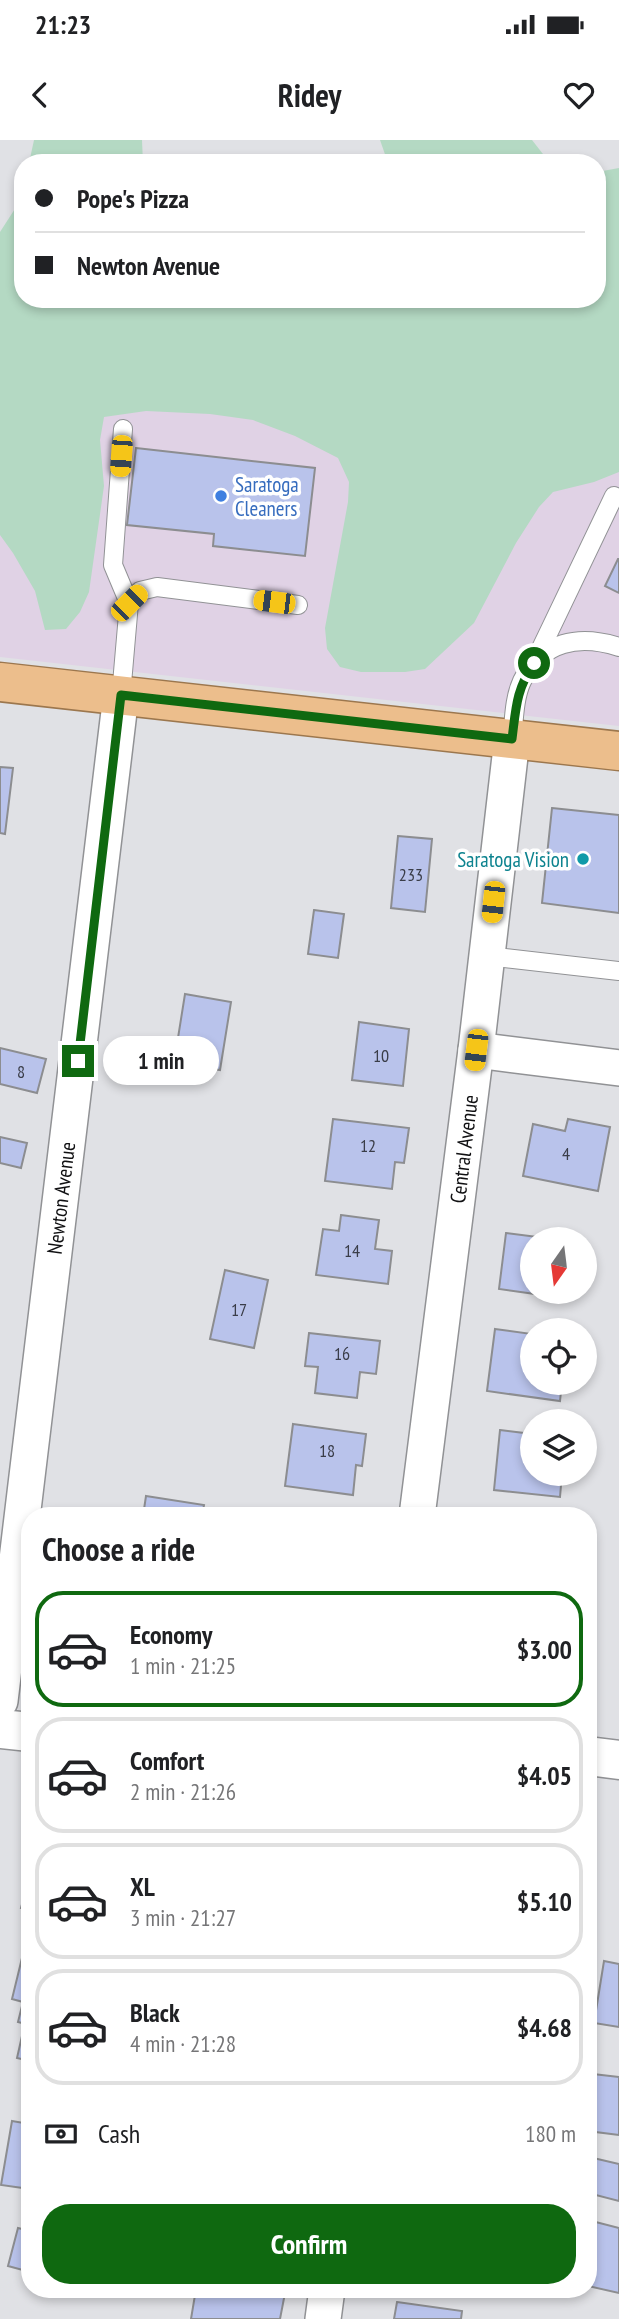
<!DOCTYPE html>
<meta charset="utf-8">
<style>
:root{--surface:#fff;--page:#f2f2f2;--text:#202124;--muted:#757577;--line:#e0e0e0;--accent:#0f6910}
body{margin:0;font-family:"PT Sans Narrow",sans-serif;background:var(--page);color:var(--text);height:100vh;display:flex;flex-direction:column;font-size:26px;white-space:nowrap}
*{box-sizing:border-box;margin:0}
p{font-size:23px;color:var(--muted)}
.icon{flex:none;width:38px;height:38px;fill:none;stroke:currentColor;stroke-width:2;stroke-linecap:round;stroke-linejoin:round}
.map{position:relative;flex:1;overflow:hidden}
.panel{position:absolute;left:21px;top:1367px;width:576px;height:791px;display:flex;flex-direction:column;background:var(--surface);border-radius:28px;box-shadow:0 4px 10px #0003}
.panel>*{flex:none}
.hud{position:absolute;left:14px;top:14px;width:592px;height:154px;border-radius:28px;box-shadow:0 4px 10px #0003;display:grid;align-content:center;height:154px;padding:0 21px;background:var(--surface)}
.needle{width:46px;rotate:194deg}
.fabs{position:absolute;left:520px;top:1087px;display:grid;gap:14px}
.fabs a{display:grid;place-items:center;width:77px;height:77px;border-radius:50%;background:var(--surface);box-shadow:0 4px 10px #0003;font-size:35px}
.end{position:absolute;width:32px;height:32px;margin:-16px;border:9px solid #0f6910;background:#fff;box-shadow:0 0 0 4px #fff}
.from{border-radius:50%}
.bubble{position:absolute;height:49px;border-radius:24px;background:var(--surface);box-shadow:0 4px 10px #0003;font-size:23px;font-weight:600;line-height:49px;text-align:center}
.car{position:absolute;width:21px;height:42px;margin:-21px -10px;border-radius:9px;box-shadow:0 0 5px 2px #0007;background:linear-gradient(#f5c518 24%,#345 0 40%,#f5c518 0 76%,#345 0 86%,#f5c518 0)}
.hud b{display:flex;align-items:center;gap:24px;height:66px;font-size:26px}
.hud b+b{border-top:2px solid var(--line)}
.hud i{width:18px;height:18px;background:var(--text)}
ul{padding:0;list-style:none}
li{display:flex;align-items:center;gap:21px;height:116px;margin:0 14px 10px;padding:0 7px;border:4px solid var(--line);border-radius:28px}
li div{flex:1}
li b{display:block;font-size:26px}
li em{font-style:normal;font-weight:600}
li.active{border-color:var(--accent)}
li>.icon{width:63px;height:63px;stroke-width:1.5}
h2{padding:0 21px;font-size:32px;line-height:84px}
.pay{display:flex;align-items:center;gap:18px;height:77px;padding:0 21px;font-size:26px}
.pay p{margin-inline-start:auto}
.action{display:flex;gap:14px;margin-top:auto;padding:14px 21px}
.action a{flex:1;height:80px;border-radius:28px;background:var(--accent);color:#fff;font-size:28px;font-weight:600;line-height:80px;text-align:center}
.status{display:flex;justify-content:space-between;align-items:center;height:49px;padding:0 35px;background:var(--surface);direction:ltr}
.status svg{height:19px;fill:currentColor}
header{display:flex;justify-content:space-between;align-items:center;height:91px;padding:0 21px;background:var(--surface);font-size:32px;font-weight:600}
.map>svg:first-child{display:block}
</style>
<div class="status"><b>21:23</b><svg viewBox="0 0 49 12"><path d="M0 12V9h3v3zM5 12V6h3v6zM10 12V3h3v9zM15 12V0h3v12zM26 1h20v11H26zM47 4h2v5h-2z"/></svg></div>
<header><svg class="icon" aria-label="back" viewBox="0 0 24 24"><path d="M15 5l-7 7 7 7"/></svg>Ridey<svg class="icon" aria-label="heart" viewBox="0 0 24 24"><path d="M12 20l-8-8c-3-5 5-10 8-4 3-6 11-1 8 4z"/></svg></header>
<div class="map">
<svg width="619" height="2179" viewBox="0 0 619 2179">
<rect width="100%" height="100%" fill="#e0e1e5"/>
<path fill="#e0d2e5" d="M 0,226 L 619,300 L 619,586 L 0,517 Z"/>
<g fill="#b4d9c3">
<path d="M 34,0 L 142,0 L 143,23 L 29,23 Z"/>
<path d="M 380,0 L 532,0 L 550,23 L 388,23 Z"/>
<path d="M 619,28 L 619,332 L 594,342 L 553,352 L 539,367 L 516,403 L 474,483 L 425,529 L 405,532 L 361,532 L 340,527 L 327,509 L 325,488 L 348,362 L 349,342 L 338,318 L 295,296 L 253,280 L 210,274 L 146,271 L 104,277 L 100,300 L 104,346 L 89,452 L 80,472 L 66,489 L 45,490 L 35,451 L 13,413 L 0,395 L 0,92 L 20,61 L 23,49 L 23,159 L 597,159 L 597,32 Z"/>
</g>
<g fill="#b9c3eb" stroke="#8c8d90" stroke-width="2">
<path d="M 136,308 L 315,328 L 305,416 L 213,406 L 214,394 L 127,385 Z"/>
<path d="M 618,419 L 619,419 L 619,453 L 605,446 Z"/>
<path d="M 0,627 L 13,628 L 5,694 L 0,693 Z"/>
<path d="M 552,668 L 619,675 L 619,773 L 542,763 Z"/>
<path d="M 398,696 L 432,699 L 425,772 L 391,768 Z"/>
<path d="M 314,770 L 344,774 L 338,818 L 308,814 Z"/>
<path d="M 185,854 L 231,862 L 220,930 L 174,923 Z"/>
<path d="M 359,882 L 409,889 L 403,946 L 352,940 Z"/>
<path d="M 0,908 L 46,919 L 37,953 L 0,944 Z"/>
<path d="M 333,979 L 409,988 L 404,1023 L 395,1022 L 392,1049 L 325,1041 Z"/>
<path d="M 568,979 L 610,987 L 598,1051 L 523,1036 L 533,984 L 565,991 Z"/>
<path d="M 0,997 L 27,1003 L 21,1028 L 0,1023 Z"/>
<path d="M 341,1075 L 379,1080 L 375,1109 L 392,1111 L 388,1144 L 316,1135 L 323,1089 L 339,1091 Z"/>
<path d="M 506,1093 L 553,1099 L 532,1099 L 532,1152 L 572,1152 L 571,1159 L 499,1149 Z"/>
<path d="M 225,1130 L 268,1140 L 254,1208 L 210,1199 Z"/>
<path d="M 495,1189 L 532,1194 L 532,1242 L 562,1242 L 560,1261 L 487,1251 Z"/>
<path d="M 309,1193 L 380,1201 L 376,1234 L 360,1232 L 357,1258 L 315,1253 L 318,1227 L 305,1226 Z"/>
<path d="M 293,1284 L 366,1294 L 362,1326 L 356,1325 L 353,1355 L 285,1346 Z"/>
<path d="M 500,1290 L 532,1294 L 532,1334 L 562,1334 L 560,1357 L 494,1350 Z"/>
<path d="M 146,1356 L 204,1365 L 202,1376 L 143,1376 Z"/>
<path d="M 30,1734 L 30,1770 L 21,1768 Z"/>
<path d="M 22,1818 L 30,1820 L 30,1885 L 18,1882 L 23,1862 L 12,1859 Z"/>
<path d="M 604,1821 L 619,1824 L 619,1887 L 594,1883 Z"/>
<path d="M 22,1896 L 30,1898 L 30,1921 L 17,1918 Z"/>
<path d="M 593,1934 L 619,1937 L 619,1995 L 588,1991 L 588,1962 Z"/>
<path d="M 12,1981 L 30,1984 L 30,2049 L 1,2045 Z"/>
<path d="M 589,2017 L 619,2024 L 619,2061 L 588,2053 Z"/>
<path d="M 588,2080 L 619,2088 L 619,2153 L 588,2146 Z"/>
<path d="M 18,2088 L 30,2091 L 30,2132 L 8,2126 Z"/>
<path d="M 196,2149 L 260,2149 L 285,2153 L 280,2179 L 191,2179 Z"/>
<path d="M 397,2162 L 462,2171 L 461,2179 L 394,2179 Z"/>
</g>
<g fill="none" stroke-linecap="round" stroke-linejoin="round">
<defs>
<g id="service">
<path d="M 123,289 L 113,425 L 129,463"/>
<path d="M 534,523 L 614,356"/>
<path d="M 121,555 L 129,463 L 140,451 L 157,447 L 298,465"/>
<path d="M 512,599 C 514,581 514,558 522,541 C 542,501 579,494 619,507"/>
<path d="M 487,816 L 619,831"/>
</g>
<g id="minor">
<path d="M 476,910 L 619,928"/>
<path d="M 417,1376 L 476,910 L 512,599"/>
<path d="M 0,1561 L 121,555"/>
<path d="M 323,2179 L 327,2149"/>
</g>
<g id="tertiary">
<path d="M 0,1589 L 30,1592"/>
<path d="M 588,1616 L 619,1620"/>
</g>
<path id="trunk" d="M 0,542 L 619,611"/>
</defs>
<use href="#service" stroke="#919295" stroke-width="20"/>
<use href="#minor" stroke="#919295" stroke-width="38"/>
<use href="#tertiary" stroke="#919295" stroke-width="41"/>
<use href="#trunk" stroke="#9c774e" stroke-width="41"/>
<use href="#service" stroke="#fff" stroke-width="18"/>
<use href="#minor" stroke="#fff" stroke-width="35"/>
<use href="#tertiary" stroke="#fff" stroke-width="38"/>
<use href="#trunk" stroke="#ecbe8c" stroke-width="38"/>
</g>
<g fill="none" stroke-linecap="round" stroke-linejoin="round">
<path stroke="#0f6910" stroke-width="9" d="M 78,921 L 121,555 L 512,599 C 516,568 516,550 534,523"/>
</g>
<circle fill="#3f7fe0" stroke="#fff" stroke-width="2.5" cx="221" cy="356" r="7"/>
<circle fill="#0f9aa8" stroke="#fff" stroke-width="2.5" cx="583" cy="719" r="7"/>
<g text-anchor="middle" dominant-baseline="central" stroke-width="7" stroke-linejoin="round" paint-order="stroke">
<g font-size="18" fill="#3a3d48">
<text x="411" y="734">233</text>
<text x="381" y="915">10</text>
<text x="21" y="931">8</text>
<text x="368" y="1005">12</text>
<text x="566" y="1013">4</text>
<text x="352" y="1110">14</text>
<text x="239" y="1169">17</text>
<text x="342" y="1213">16</text>
<text x="327" y="1310">18</text>
</g>
<g font-size="21" fill="#366cbe" stroke="#fff" text-anchor="start">
<text x="235" y="344">Saratoga<tspan x="235" dy="24">Cleaners</tspan></text>
</g>
<g font-size="21" fill="#0d838f" stroke="#fff" text-anchor="end">
<text x="569" y="719">Saratoga Vision</text>
</g>
<g font-size="21" fill="#101012" stroke="#fff">
<text transform="translate(464 1009) rotate(-83)">Central Avenue</text>
<text transform="translate(61 1058) rotate(-83)">Newton Avenue</text>
</g>
</g>
</svg>
<div class="fabs">
<a><svg class="needle" viewBox="-14 -14 28 28"><path d="M0-13l5 13h-10z" fill="#e53935"/><path d="M0 13l5-13h-10z" fill="#757577"/></svg></a>
<a><svg class="icon" aria-label="locate" viewBox="0 0 24 24"><circle cx="12" cy="12" r="6"/><path d="M12 2v4M12 18v4M2 12h4M18 12h4"/></svg></a>
<a><svg class="icon" aria-label="layers" viewBox="0 0 24 24"><path d="M12 4l9 5-9 5-9-5zM3 14l9 5 9-5"/></svg></a>
</div>
<i class="end from" style="left:534px;top:523px"></i>
<i class="end" style="left:78px;top:921px"></i>
<div class="bubble" style="left:103px;top:896px;width:116px">1 min</div>
<i class="car" style="left:121px;top:316px;rotate:184deg"></i>
<i class="car" style="left:274px;top:462px;rotate:277deg"></i>
<i class="car" style="left:129px;top:463px;rotate:45deg"></i>
<i class="car" style="left:493px;top:762px;rotate:186deg"></i>
<i class="car" style="left:476px;top:910px;rotate:187deg"></i>
<div class="hud">
<b><i class="from"></i>Pope's Pizza</b>
<b><i></i>Newton Avenue</b>
</div>
<section class="panel">
<h2>Choose a ride</h2>
<ul>
<li class="active"><svg class="icon" aria-label="car" viewBox="0 0 24 24"><path d="M5 17H2v-5l4-1 3-4h7l3 4 3 1v5h-3M9 17h6M6 11h13"/><circle cx="7" cy="17" r="2"/><circle cx="17" cy="17" r="2"/></svg><div><b>Economy</b><p>1 min · 21:25</p></div><em>$3.00</em></li>
<li><svg class="icon" aria-label="car" viewBox="0 0 24 24"><path d="M5 17H2v-5l4-1 3-4h7l3 4 3 1v5h-3M9 17h6M6 11h13"/><circle cx="7" cy="17" r="2"/><circle cx="17" cy="17" r="2"/></svg><div><b>Comfort</b><p>2 min · 21:26</p></div><em>$4.05</em></li>
<li><svg class="icon" aria-label="car" viewBox="0 0 24 24"><path d="M5 17H2v-5l4-1 3-4h7l3 4 3 1v5h-3M9 17h6M6 11h13"/><circle cx="7" cy="17" r="2"/><circle cx="17" cy="17" r="2"/></svg><div><b>XL</b><p>3 min · 21:27</p></div><em>$5.10</em></li>
<li><svg class="icon" aria-label="car" viewBox="0 0 24 24"><path d="M5 17H2v-5l4-1 3-4h7l3 4 3 1v5h-3M9 17h6M6 11h13"/><circle cx="7" cy="17" r="2"/><circle cx="17" cy="17" r="2"/></svg><div><b>Black</b><p>4 min · 21:28</p></div><em>$4.68</em></li>
</ul>
<div class="pay"><svg class="icon" aria-label="cash" viewBox="0 0 24 24"><path d="M3 7h18v10H3z"/><circle cx="12" cy="12" r="2"/></svg>Cash<p>180 m</p></div>
<div class="action"><a>Confirm</a></div>
</section>
</div>
